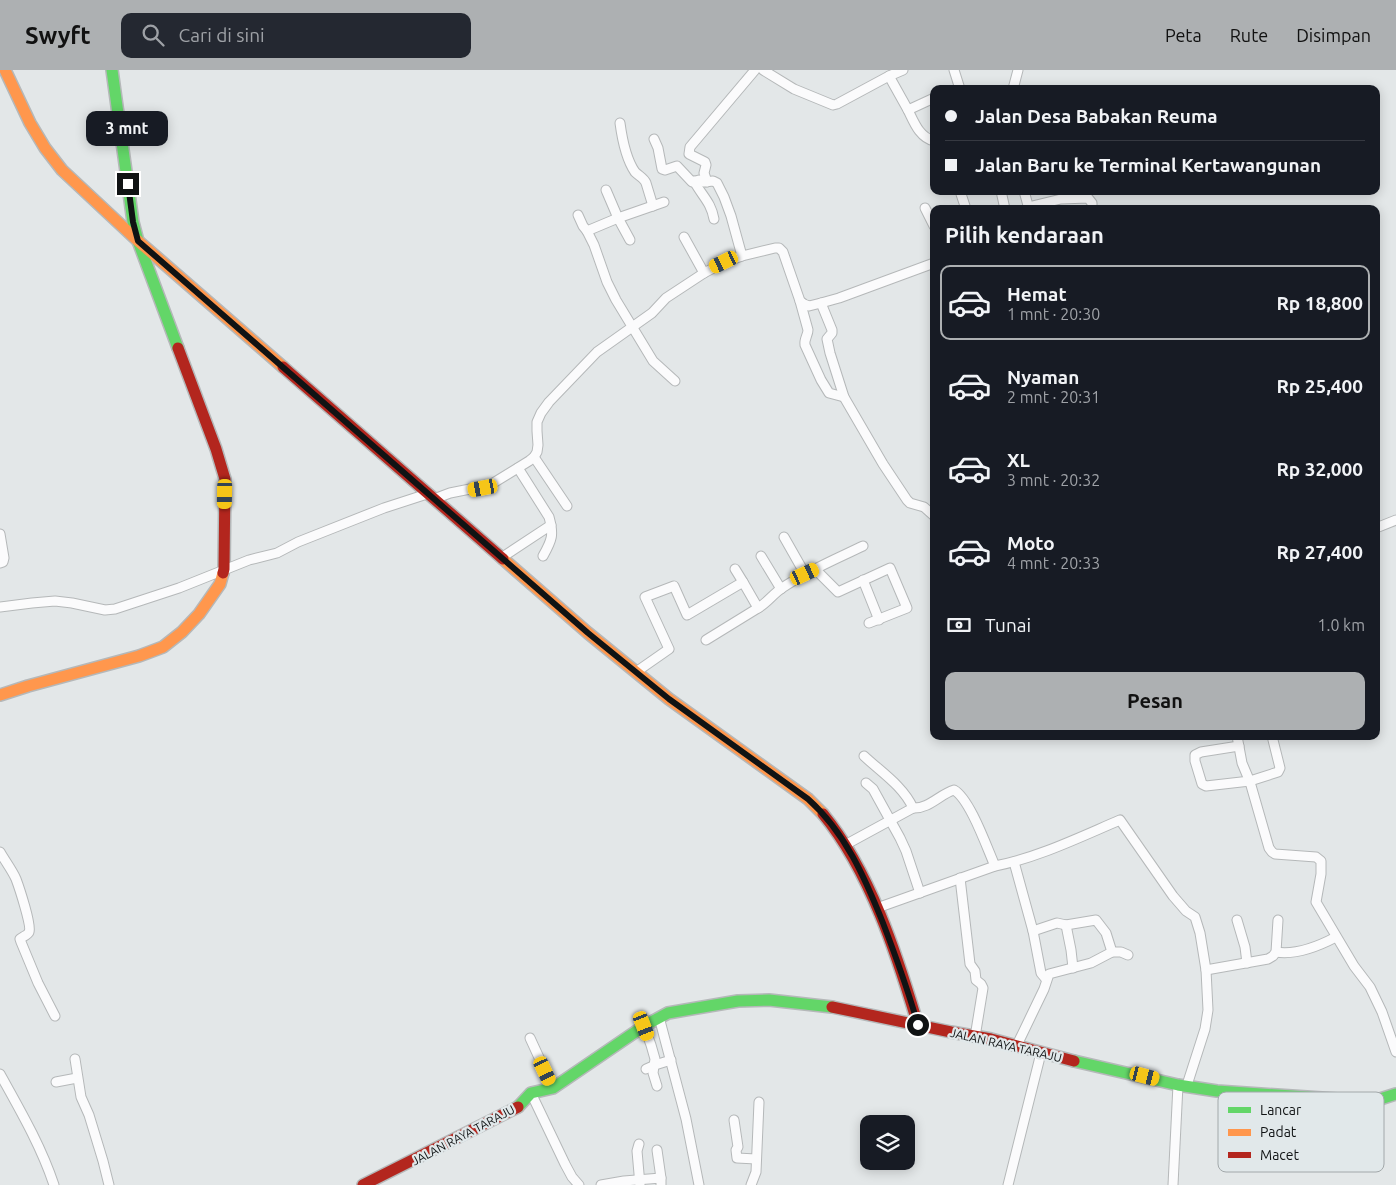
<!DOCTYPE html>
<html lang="id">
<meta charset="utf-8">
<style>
:root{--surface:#171b24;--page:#242831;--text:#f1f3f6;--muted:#9ea1a6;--line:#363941;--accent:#adb0b2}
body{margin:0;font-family:Ubuntu,sans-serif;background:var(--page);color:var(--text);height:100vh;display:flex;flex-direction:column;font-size:19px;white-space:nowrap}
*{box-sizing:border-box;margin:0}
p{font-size:16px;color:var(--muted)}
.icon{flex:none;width:28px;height:28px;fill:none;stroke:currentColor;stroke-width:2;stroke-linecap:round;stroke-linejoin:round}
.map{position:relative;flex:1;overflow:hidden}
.side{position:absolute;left:930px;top:135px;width:450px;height:535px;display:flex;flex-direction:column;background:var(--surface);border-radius:10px;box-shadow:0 2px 12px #0003}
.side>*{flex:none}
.guide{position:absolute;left:930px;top:15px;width:450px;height:110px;border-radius:10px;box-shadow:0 2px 12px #0003;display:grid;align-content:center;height:110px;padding:0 15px;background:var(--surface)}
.buttons{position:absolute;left:860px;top:1045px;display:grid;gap:10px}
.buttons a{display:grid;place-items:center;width:55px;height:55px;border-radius:10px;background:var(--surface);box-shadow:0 2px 12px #0003;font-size:25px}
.end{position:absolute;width:22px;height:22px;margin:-11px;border:6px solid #101314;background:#fff;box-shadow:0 0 0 2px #fff}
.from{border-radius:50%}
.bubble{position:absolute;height:35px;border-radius:10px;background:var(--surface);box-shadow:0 2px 12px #0003;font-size:16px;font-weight:600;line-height:35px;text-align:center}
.car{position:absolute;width:15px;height:30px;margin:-15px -8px;border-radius:6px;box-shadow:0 0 4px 1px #0007;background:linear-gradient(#f5c518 24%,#345 0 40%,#f5c518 0 76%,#345 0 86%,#f5c518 0)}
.guide b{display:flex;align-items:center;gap:18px;height:48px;font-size:19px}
.guide b+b{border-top:1px solid var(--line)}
.guide i{width:12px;height:12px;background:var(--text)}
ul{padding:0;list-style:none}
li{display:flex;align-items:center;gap:15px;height:75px;margin:0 10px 8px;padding:0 5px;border:2px solid transparent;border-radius:10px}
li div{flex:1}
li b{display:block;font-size:19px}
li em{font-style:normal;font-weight:600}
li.current{border-color:var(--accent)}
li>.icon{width:45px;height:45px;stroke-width:1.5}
h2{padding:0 15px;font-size:22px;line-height:60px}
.pay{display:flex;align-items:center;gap:12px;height:55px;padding:0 15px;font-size:19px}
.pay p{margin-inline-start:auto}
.cta{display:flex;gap:10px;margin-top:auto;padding:10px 15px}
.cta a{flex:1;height:58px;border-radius:10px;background:var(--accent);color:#111;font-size:20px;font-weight:600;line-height:58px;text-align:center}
header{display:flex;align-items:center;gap:30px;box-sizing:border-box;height:70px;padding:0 25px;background:var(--accent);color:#111}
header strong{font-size:24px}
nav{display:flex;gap:28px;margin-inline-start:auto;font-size:18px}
.search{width:350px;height:45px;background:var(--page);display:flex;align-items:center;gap:12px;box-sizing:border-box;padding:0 18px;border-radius:10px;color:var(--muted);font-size:19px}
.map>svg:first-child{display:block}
</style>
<header>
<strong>Swyft</strong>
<div class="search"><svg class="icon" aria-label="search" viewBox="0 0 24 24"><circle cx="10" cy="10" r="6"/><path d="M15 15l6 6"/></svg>Cari di sini</div>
<nav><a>Peta</a><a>Rute</a><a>Disimpan</a></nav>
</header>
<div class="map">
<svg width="1396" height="1115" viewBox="0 0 1396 1115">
<rect width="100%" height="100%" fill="#e3e7e8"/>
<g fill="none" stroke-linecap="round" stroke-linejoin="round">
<defs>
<g id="street">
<path d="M 763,0 L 794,19 L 833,35 L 837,34 L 889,6 L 903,0"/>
<path d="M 954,0 L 960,19"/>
<path d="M 889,6 L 908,40"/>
<path d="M 1013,19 L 1018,0"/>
<path d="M 934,28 L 908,40 C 914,52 919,67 934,71"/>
<path d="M 620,53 C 622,68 626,89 635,102 C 639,106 644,108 646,113 L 653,136"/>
<path d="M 654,69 L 658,78 L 662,99 L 665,100 L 677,96 L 692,112 L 699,110 L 704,112 L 713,111 L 717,113 L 724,127 L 731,146 L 742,186"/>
<path d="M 694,111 C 702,126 711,132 714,149"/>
<path d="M 707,112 L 704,103 L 706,95 L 705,92 L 689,84 L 690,77 L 755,0"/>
<path d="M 606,120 L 618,148 L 630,170"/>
<path d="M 960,121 L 966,139"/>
<path d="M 1001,121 L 1005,139"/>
<path d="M 1024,121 L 1029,139"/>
<path d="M 664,132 L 618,148 L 587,161 L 594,175 L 607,212 L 616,230 L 653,291 L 675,311"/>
<path d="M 1028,137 L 1061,129 L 1088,128 L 1092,133 L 1092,139"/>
<path d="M 925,138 L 934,156"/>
<path d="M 578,145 L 583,156 L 587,161"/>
<path d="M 684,167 L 704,203"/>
<path d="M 800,231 L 808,260 C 808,265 804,269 805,275 L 821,310 L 829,323 L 844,327"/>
<path d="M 821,233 L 832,260 L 832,263 L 827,269 L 830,283 L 844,327 L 883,394 L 907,430 L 910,433 L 924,437 L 934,446"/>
<path d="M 534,387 L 567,436"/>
<path d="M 518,398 L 549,447 C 554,465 552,470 543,486"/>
<path d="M 434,429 L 450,423 L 490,415 L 529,391 L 534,387 L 537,382 L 538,375 L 537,361 L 537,352 L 541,343 L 549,332 L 597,282 L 652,243 L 666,228 L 704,203 L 725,192 L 742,186 L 775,178 L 779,178 L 783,182 L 800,231 L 804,234 L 809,236 L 821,233 L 839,228 L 934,193"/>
<path d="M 1376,458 L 1396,450"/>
<path d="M 0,464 L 4,488 L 3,492 L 0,493"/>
<path d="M 784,467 L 805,504"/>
<path d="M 761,486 L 781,519"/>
<path d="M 501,488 L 551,455"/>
<path d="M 735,499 L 743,512"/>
<path d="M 815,499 L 838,522 L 890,498 L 907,538 L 869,553"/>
<path d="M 863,510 L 879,550"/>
<path d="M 0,537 L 32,533 L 55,531 L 72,533 L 105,540 L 115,539 L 179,518 L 249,490 L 277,483 L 298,472 L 384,438 L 427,424"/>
<path d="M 706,570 L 758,538"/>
<path d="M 636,602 L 669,579 L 645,527 L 674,516 L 687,545 L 743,512 L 758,538 C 767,533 773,524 782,518 C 807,501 836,489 863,476"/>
<path d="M 1237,666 L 1242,693 L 1250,712 L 1269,778 L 1272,782 L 1275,784 L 1316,787 L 1321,791 L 1321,804 L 1316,832 L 1354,896 L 1370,917 L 1382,942 L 1396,982"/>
<path d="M 1239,676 L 1201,682 L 1195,685 L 1195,691 L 1202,714 L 1206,716 L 1250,711 L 1278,702 L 1280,698 L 1272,666"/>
<path d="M 866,713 L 873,719 L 900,768 L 906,781 L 920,823"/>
<path d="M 913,738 C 929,739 940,724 954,720 C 970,729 987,778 995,796"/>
<path d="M 845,775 L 913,738 C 903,716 881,702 864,686"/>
<path d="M 0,782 C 5,791 12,800 16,809 C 19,817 32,856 29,862 C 28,865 22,867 20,869 L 21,872 L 38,913 L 55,946"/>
<path d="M 1014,792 L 1033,861 L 1041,903 L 1046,909"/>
<path d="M 960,808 L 970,894 L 975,901 L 976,910 L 981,914 L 983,918 L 975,967"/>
<path d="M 877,838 L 995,796 C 1037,788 1080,767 1120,750 L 1173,826 L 1186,841 L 1195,847 L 1200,863 L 1206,900 L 1208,940 L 1205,959 L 1187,1015"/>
<path d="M 1237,850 L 1245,877 L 1247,893"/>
<path d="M 1066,855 L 1071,880 L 1073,898"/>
<path d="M 1033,861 L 1057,853 L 1066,855 L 1096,850 L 1106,863 L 1112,882"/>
<path d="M 1276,882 C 1295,885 1319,876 1336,867"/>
<path d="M 1206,900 L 1268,889 L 1273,886 L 1276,882 L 1278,850"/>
<path d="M 659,947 L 686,1049 L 699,1115"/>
<path d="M 644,956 L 651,975 L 655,989 L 653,1003 L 657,1016"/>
<path d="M 530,968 L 553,1018"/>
<path d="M 1017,975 L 1044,919 L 1049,904 L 1091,893 L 1112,882 L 1121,882 L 1128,885"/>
<path d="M 75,989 L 81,1027 L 89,1045 L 103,1091 L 109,1115"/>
<path d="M 646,999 L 655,995 L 671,990"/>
<path d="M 0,1004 C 20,1040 41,1076 54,1115"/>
<path d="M 56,1012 L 77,1008"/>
<path d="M 531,1023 L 565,1094 L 572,1107 L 579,1115"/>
<path d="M 734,1050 L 738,1077 L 736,1080 L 737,1088 L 756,1089"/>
<path d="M 639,1074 L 637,1081 L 640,1115"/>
<path d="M 657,1080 L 661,1108"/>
<path d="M 601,1115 L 624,1111 L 661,1108 L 661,1115"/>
<path d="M 751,1115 L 756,1102 L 759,1032"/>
<path d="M 1008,1115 L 1041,983"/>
<path d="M 1173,1115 L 1178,1015"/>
</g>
<g id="fast">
<path d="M 112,0 L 133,152 L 138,171 L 178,278"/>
<path d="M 1074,991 L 1178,1015 L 1217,1021 L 1352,1030 L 1377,1030 L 1396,1024"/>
<path d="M 518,1037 L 531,1023 L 553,1018 L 644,956 L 668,943 L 738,931 L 769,930 L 832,937"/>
</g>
<g id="slow">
<path d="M 5,0 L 30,53 L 45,78 L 62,100 L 138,171 L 283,297"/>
<path d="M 503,489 L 588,563 L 669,629 L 808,729 L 823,744"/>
<path d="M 0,625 L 28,616 L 139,586 L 163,577 L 182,562 L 199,544 L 220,514 L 223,503"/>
</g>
<g id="jam">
<path d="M 178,278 L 216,379 L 225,409 L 224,499 L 223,503"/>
<path d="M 283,297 L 503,489"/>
<path d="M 823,744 C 870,801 897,885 918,955"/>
<path d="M 832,937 L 951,962 L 991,969 L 1074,991"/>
<path d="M 363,1115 L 518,1037"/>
</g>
</defs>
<use href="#street" stroke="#b5b8b9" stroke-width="11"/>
<use href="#fast" stroke="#b5b8b9" stroke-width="14"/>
<use href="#slow" stroke="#b5b8b9" stroke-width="14"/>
<use href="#jam" stroke="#b5b8b9" stroke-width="14"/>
<use href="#street" stroke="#fbfbfc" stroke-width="9"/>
<use href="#fast" stroke="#63d668" stroke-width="11"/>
<use href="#slow" stroke="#ff974d" stroke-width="11"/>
<use href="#jam" stroke="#b3261e" stroke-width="11"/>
</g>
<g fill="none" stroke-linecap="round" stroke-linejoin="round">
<path stroke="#101314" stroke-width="6" d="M 128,114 L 133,152 L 138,171 L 588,563 L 669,629 L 808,729 C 845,762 865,808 883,853 C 896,887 908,920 918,955"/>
</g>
<g text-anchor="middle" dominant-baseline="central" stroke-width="4.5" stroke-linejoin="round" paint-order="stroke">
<g font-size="12" fill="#101314" stroke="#e1e8ea">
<text transform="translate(1006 975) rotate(13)">JALAN RAYA TARAJU</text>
<text transform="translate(463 1065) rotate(-28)">JALAN RAYA TARAJU</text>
</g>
</g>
<rect x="1218" y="1022" width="166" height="80" rx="8" fill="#e1e8ea" stroke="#a2a8aa" stroke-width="1"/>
<rect x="1228" y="1037" width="23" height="6" fill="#63d668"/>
<rect x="1228" y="1059" width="23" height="7" fill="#ff974d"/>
<rect x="1228" y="1082" width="23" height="6" fill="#b3261e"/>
<g font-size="14" fill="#101314">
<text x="1260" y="1045">Lancar</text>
<text x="1260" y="1067">Padat</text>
<text x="1260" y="1090">Macet</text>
</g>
</svg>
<div class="buttons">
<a><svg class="icon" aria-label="layers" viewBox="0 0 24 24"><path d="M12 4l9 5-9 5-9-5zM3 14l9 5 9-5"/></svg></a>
</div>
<i class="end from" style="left:918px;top:955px"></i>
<i class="end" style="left:128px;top:114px"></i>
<div class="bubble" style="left:86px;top:41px;width:82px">3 mnt</div>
<i class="car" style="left:724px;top:192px;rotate:244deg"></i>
<i class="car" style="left:483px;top:418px;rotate:260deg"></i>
<i class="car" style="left:225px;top:424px;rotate:181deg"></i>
<i class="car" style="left:805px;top:504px;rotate:65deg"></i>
<i class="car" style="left:644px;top:956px;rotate:159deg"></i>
<i class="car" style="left:545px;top:1001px;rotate:155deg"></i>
<i class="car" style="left:1145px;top:1006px;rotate:104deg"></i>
<div class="guide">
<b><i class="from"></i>Jalan Desa Babakan Reuma</b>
<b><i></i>Jalan Baru ke Terminal Kertawangunan</b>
</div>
<section class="side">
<h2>Pilih kendaraan</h2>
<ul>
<li class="current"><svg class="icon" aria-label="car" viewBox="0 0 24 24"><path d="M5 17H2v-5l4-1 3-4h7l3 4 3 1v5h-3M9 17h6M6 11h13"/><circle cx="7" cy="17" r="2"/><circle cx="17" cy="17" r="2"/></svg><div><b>Hemat</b><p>1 mnt · 20:30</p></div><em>Rp 18,800</em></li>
<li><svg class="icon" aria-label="car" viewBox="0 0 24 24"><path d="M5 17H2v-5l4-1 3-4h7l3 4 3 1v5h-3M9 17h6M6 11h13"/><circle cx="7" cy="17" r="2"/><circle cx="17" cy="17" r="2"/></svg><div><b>Nyaman</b><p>2 mnt · 20:31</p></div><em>Rp 25,400</em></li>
<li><svg class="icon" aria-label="car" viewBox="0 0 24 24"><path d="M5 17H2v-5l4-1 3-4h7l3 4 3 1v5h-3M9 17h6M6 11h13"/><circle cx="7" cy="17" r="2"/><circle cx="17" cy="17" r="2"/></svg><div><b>XL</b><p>3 mnt · 20:32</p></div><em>Rp 32,000</em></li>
<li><svg class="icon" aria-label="car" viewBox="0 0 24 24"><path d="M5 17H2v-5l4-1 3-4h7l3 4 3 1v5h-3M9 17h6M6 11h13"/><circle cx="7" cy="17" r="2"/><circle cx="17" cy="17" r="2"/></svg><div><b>Moto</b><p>4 mnt · 20:33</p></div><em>Rp 27,400</em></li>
</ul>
<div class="pay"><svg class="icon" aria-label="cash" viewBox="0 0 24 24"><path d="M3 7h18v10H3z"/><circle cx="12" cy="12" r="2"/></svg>Tunai<p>1.0 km</p></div>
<div class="cta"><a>Pesan</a></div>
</section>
</div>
